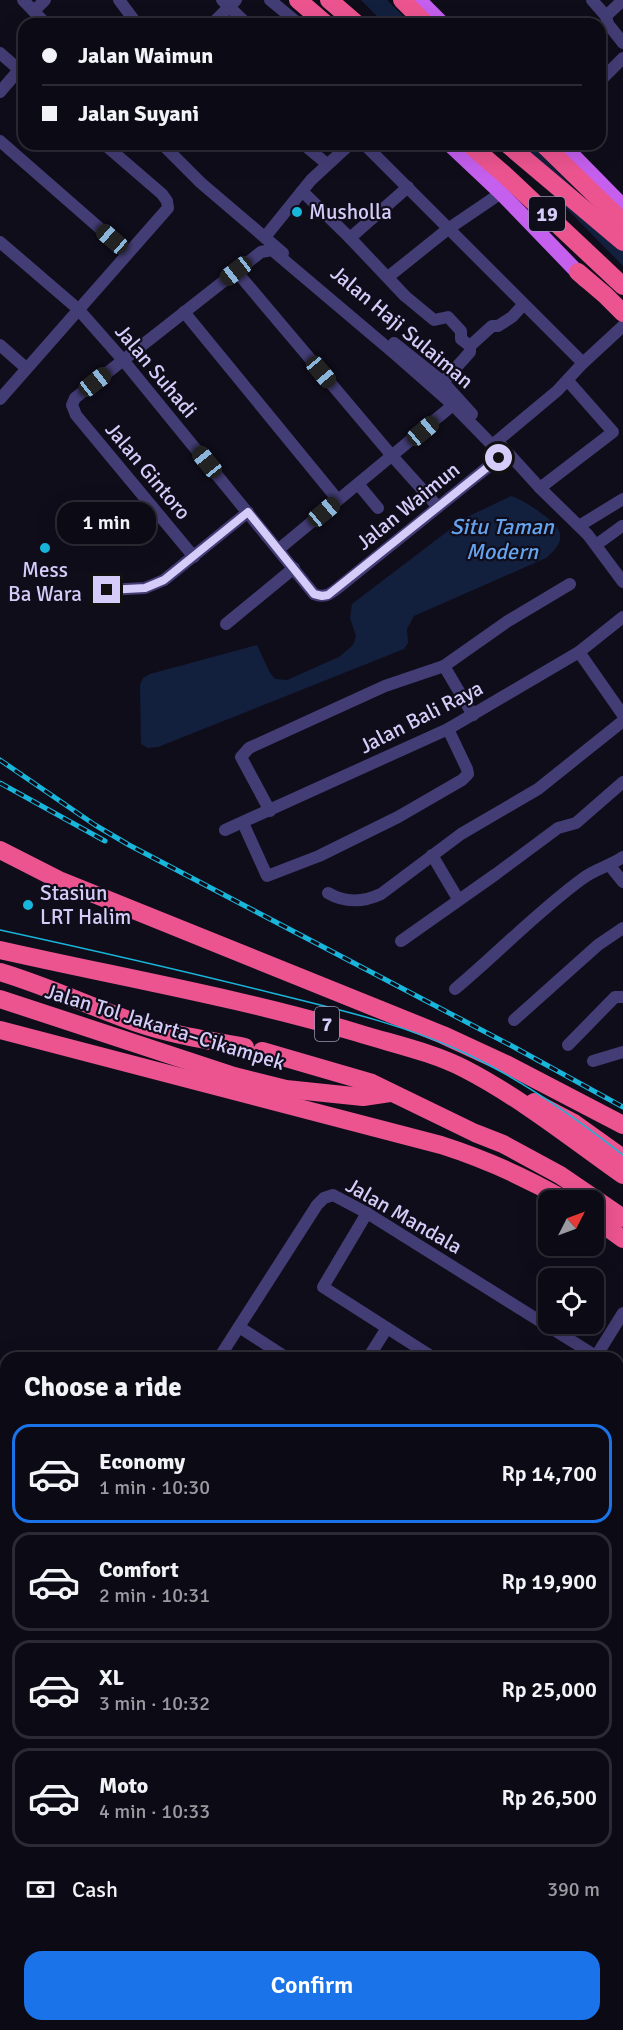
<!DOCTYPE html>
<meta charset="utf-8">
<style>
:root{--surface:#0c0a14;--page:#1a1822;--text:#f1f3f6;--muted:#9a9aa0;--line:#2c2b34;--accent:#1a73e8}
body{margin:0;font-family:Signika,sans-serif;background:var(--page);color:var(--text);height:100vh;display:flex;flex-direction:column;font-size:22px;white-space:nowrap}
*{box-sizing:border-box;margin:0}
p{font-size:20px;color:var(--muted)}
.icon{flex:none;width:33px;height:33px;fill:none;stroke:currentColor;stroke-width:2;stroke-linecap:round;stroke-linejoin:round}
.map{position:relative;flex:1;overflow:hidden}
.panel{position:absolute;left:0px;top:1352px;width:624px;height:680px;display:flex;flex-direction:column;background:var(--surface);border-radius:18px 18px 0 0;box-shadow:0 6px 24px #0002,0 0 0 2px var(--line)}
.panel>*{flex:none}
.guide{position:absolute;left:18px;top:18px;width:588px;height:132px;border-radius:18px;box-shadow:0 6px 24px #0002,0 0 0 2px var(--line);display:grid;align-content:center;height:132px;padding:0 24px;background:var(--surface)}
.needle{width:39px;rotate:48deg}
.fabs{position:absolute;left:538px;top:1190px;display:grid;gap:12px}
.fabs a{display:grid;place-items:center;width:66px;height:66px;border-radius:12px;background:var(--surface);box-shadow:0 6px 24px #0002,0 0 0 2px var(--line);font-size:30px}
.end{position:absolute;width:27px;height:27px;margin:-14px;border:8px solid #d5ccf9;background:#111;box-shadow:0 0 0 3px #111}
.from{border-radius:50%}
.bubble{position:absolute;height:42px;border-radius:18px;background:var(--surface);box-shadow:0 6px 24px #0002,0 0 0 2px var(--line);font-size:20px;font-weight:600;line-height:42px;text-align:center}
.car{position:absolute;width:18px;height:36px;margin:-18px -9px;border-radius:8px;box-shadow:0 0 4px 2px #0007;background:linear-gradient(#222 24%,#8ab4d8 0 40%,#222 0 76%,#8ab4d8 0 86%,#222 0)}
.guide b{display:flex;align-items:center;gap:21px;height:57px;font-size:22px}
.guide b+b{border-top:2px solid var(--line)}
.guide i{width:15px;height:15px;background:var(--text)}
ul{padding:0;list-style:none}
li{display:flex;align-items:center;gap:18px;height:99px;margin:0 12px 9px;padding:0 12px;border:3px solid var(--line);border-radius:18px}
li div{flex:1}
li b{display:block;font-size:22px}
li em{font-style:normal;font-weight:600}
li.active{border-color:var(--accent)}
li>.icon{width:54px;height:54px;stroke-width:1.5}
h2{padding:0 24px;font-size:27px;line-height:72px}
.pay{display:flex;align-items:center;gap:15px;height:66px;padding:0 24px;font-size:22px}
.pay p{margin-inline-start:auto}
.button{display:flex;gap:12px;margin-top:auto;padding:12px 24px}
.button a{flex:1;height:69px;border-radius:18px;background:var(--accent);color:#fff;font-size:24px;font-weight:600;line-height:69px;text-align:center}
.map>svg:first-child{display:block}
</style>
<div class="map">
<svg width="623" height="2030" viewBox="0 0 623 2030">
<rect width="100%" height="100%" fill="#100d1b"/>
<g fill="#112324">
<path d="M 6,1967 L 6,2005 L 0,2002 L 0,1976 Z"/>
<path d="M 38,2025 L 156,2025 L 152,2030 L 47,2030 Z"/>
<path d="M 425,2025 L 495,2025 L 503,2030 L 416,2030 Z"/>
</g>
<g fill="#12203e">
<path d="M 361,0 L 387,0 L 411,24 L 385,24 Z"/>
<path d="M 503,144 L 530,144 L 623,238 L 623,266 Z"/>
<path d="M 511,496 C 523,500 531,506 541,513 C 562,528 569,539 546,558 L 414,616 L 407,629 L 408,643 L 404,649 L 158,747 L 148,748 L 141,744 L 140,685 L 143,678 L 150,674 L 257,645 L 270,673 L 275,679 L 287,680 L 339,657 L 353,645 L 356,636 L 350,618 L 352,604 L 465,518 Z"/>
</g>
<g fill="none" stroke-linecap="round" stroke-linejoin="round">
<g stroke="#433d75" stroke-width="12">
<path d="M 23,0 L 46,24"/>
<path d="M 119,0 L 137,24"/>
<path d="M 222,0 L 247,24"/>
<path d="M 270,0 L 299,24"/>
<path d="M 592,0 L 606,16"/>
<path d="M 34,11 L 45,0"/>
<path d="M 606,16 L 608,24 L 623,43"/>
<path d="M 606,16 L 623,0"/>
<path d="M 212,24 L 236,0"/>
<path d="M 0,53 L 24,74"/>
<path d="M 600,81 L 623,58"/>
<path d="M 0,92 L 24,64"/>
<path d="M 0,141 L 128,253"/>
<path d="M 162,144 L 201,183 L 283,253"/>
<path d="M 303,144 L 327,164"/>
<path d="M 364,144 L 583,363"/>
<path d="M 302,191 L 350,238 L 405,296 L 434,320 L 448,317 L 461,331 L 461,339 L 470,346 L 470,352 L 443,382"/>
<path d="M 265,237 L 311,180 L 350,144"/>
<path d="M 350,238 L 408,187"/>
<path d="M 0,242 L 78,309 L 123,360 L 314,594 C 325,599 331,593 339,587 L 499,458 L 501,454 L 453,405 L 395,354 L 272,250 L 261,252 L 75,398 L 72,405 L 76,415 L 194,557"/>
<path d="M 236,271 L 393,457 L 438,507"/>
<path d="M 388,277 L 448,229 L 501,193"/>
<path d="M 184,312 L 338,500"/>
<path d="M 394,343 L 443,382 L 472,414"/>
<path d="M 0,345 L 26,368"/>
<path d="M 470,346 L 492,326 L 498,326 L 512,317 L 523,305"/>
<path d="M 0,399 L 168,208 L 167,201 L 162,194 L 104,144"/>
<path d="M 497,441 L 557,391 L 583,363 L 623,326"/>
<path d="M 498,442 L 540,488 L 588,535 L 623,582"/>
<path d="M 358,484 L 378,508"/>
<path d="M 540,488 L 613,432 L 568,381"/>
<path d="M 579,526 L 623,499"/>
<path d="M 596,545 L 622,526"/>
<path d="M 279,549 L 453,405"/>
<path d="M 107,590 L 145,588 L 164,580 L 248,512"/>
<path d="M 226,624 L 294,568"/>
<path d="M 579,652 L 623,715"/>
<path d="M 473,715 L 444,666 L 508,621 L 570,584"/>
<path d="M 270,811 L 241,757 L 249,748 L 385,686 L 444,666"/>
<path d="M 243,823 L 267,876 L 319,856 L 398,817 L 462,780 L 468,774 L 467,769 L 448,729"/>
<path d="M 225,830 L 448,729 L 579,652 L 623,617"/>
<path d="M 432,855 L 458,899"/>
<path d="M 610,866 L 623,882"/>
<path d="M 328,893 C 345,903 364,902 381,894 L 461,834 L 538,789 L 623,721"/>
<path d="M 401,941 L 496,874 L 558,828 L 576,823 L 623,782"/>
<path d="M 455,989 C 498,953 537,912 582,879 C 595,869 610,866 623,857"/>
<path d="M 514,1020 L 598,945 L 623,928"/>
<path d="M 568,1045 L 615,997 L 623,997"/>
<path d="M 593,1061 L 623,1052"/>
<path d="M 367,1213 L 323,1287 L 434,1358"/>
<path d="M 239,1327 L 287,1358"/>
<path d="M 219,1358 L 317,1205 L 324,1198 L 333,1195 L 367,1213 L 599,1358"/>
<path d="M 368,1358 L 387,1328"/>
<path d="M 595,1358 L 623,1313"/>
<path d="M 618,1370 L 623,1374"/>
<path d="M 618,1386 L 623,1389"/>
<path d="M 618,1476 L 623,1479"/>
<path d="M 618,1516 L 623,1508"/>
<path d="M 0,1668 L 6,1672"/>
<path d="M 618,1767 L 623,1770"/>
<path d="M 618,1805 L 623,1797"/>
<path d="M 0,1835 L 6,1826"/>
<path d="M 0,1892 L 6,1895"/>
<path d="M 618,1907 L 623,1898"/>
<path d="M 618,1931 L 623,1934"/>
<path d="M 0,1955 L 6,1945"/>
<path d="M 618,2005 L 623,1997"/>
<path d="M 0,2008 L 6,2011"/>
<path d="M 28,2025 L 36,2030"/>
<path d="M 514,2025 L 522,2030"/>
<path d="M 170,2030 L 173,2025"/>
<path d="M 263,2030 L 267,2025"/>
<path d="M 342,2030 L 345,2025"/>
<path d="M 545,2030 L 548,2025"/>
<path d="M 602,2030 L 605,2025"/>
</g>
<g stroke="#c45fee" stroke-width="15">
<path d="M 419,0 L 443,24"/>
<path d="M 449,144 L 501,193 L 585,280"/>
<path d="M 562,144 L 623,206"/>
</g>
<g stroke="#ec5490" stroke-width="18">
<path d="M 298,0 L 326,24"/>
<path d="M 402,0 L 426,24"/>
<path d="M 469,144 L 506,176 L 623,286"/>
<path d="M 507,144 L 623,242"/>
<path d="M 543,144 L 623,222"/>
<path d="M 578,272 L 605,295 L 623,313"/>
<path d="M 0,850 L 59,880 L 443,1035 L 508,1065 L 623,1125"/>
<path d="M 0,950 C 119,977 241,998 358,1033 C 393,1044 432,1052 465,1069 C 521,1098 572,1139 623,1175"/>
<path d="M 0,972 C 47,986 91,1007 137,1023 C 172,1035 208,1040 245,1047"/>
<path d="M 0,999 L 234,1076 L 286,1089 L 363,1097 L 390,1093"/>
<path d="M 0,1030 L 441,1145 C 485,1159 525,1177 565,1200"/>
<path d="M 262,1051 L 372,1083 L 475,1133 L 503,1144 L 560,1175 L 623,1218"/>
<path d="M 534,1102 L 574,1123 L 623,1158"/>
<path d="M 594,1218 L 623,1239"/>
</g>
<path stroke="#18b6da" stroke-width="1.5" d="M 0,930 C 92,950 184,971 276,994 C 341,1010 406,1025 467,1054 C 522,1080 575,1117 623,1155"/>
<defs>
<g id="rail">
<path d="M 0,760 L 95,825 L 129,845 L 512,1046 L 623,1107"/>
<path d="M 0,783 L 105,841"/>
</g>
</defs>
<use href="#rail" stroke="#18b6da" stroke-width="5"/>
<use href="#rail" stroke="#100d1b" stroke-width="3" stroke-dasharray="9" stroke-linecap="butt"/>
<path stroke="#ec5490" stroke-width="18" d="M 329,0 L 357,24"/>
</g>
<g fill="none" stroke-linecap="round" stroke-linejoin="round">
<path stroke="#d5ccf9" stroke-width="8" d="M 107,590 L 145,588 L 164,580 L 248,512 L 314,594 L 322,596 L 328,595 L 499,458"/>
</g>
<g fill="#18b6da" stroke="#100d1b" stroke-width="2">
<circle cx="297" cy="212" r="6"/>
<circle cx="45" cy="548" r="6"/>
<circle cx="28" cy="905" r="6"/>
</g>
<g text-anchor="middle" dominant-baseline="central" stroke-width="4.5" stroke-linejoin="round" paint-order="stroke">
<g fill="#100d1b" stroke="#9a93b6" stroke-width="1.5">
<rect x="529" y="197" width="36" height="34" rx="4.5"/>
<rect x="315" y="1007" width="24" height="34" rx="4.5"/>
</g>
<g font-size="20" font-weight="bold" fill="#d5ccf9">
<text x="547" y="214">19</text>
<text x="327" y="1024">7</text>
</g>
<g font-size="21" fill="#d5ccf9" stroke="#100d1b" text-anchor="start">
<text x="309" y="212">Musholla</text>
<text x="45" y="570" text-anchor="middle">Mess<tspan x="45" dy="24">Ba Wara</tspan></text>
<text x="40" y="893">Stasiun<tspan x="40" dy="24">LRT Halim</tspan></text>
</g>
<g font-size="21" fill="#d5ccf9" stroke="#100d1b">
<text transform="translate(402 327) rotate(40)">Jalan Haji Sulaiman</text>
<text transform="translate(156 371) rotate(50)">Jalan Suhadi</text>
<text transform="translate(148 471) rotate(50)">Jalan Gintoro</text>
<text transform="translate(408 506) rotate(-39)">Jalan Waimun</text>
<text transform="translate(421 717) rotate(-27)">Jalan Bali Raya</text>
<text transform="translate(165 1027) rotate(17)">Jalan Tol Jakarta–Cikampek</text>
<text transform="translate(404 1216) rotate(30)">Jalan Mandala</text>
</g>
<g font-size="22" font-style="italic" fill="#65a3ee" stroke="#100d1b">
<text x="502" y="526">Situ Taman<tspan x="502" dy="25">Modern</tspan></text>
</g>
</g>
</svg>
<div class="fabs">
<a><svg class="needle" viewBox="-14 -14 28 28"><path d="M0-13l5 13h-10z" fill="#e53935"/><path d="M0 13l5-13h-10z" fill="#9a9aa0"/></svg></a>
<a><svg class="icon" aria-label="locate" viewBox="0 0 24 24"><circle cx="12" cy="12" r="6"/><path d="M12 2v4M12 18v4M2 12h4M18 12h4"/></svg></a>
</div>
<i class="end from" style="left:499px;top:458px"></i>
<i class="end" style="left:107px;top:590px"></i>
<div class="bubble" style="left:57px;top:502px;width:99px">1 min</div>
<i class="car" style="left:112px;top:239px;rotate:311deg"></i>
<i class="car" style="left:236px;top:271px;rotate:232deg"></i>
<i class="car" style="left:321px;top:372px;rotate:140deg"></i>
<i class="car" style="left:95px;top:382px;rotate:52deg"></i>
<i class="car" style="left:423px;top:431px;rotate:50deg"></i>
<i class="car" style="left:207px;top:462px;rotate:321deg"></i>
<i class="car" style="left:324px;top:512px;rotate:50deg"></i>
<div class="guide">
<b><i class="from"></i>Jalan Waimun</b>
<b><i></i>Jalan Suyani</b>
</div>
<section class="panel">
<h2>Choose a ride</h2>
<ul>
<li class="active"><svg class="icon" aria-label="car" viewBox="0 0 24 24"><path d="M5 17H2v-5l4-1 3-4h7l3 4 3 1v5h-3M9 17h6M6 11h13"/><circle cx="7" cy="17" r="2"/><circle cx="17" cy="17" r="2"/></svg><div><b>Economy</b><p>1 min · 10:30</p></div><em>Rp 14,700</em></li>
<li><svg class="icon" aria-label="car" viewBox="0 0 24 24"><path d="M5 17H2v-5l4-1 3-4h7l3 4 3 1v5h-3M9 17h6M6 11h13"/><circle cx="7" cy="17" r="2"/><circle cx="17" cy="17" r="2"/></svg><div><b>Comfort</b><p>2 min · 10:31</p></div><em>Rp 19,900</em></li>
<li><svg class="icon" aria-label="car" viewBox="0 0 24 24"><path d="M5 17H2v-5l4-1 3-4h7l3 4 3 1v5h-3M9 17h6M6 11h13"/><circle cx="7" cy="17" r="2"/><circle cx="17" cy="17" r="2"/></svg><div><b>XL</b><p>3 min · 10:32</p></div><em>Rp 25,000</em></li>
<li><svg class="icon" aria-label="car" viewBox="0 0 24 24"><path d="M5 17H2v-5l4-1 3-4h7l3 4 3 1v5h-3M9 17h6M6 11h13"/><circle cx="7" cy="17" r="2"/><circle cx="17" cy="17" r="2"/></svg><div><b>Moto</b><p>4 min · 10:33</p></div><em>Rp 26,500</em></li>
</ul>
<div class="pay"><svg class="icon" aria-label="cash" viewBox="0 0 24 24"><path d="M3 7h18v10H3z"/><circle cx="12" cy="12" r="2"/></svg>Cash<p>390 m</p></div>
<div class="button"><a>Confirm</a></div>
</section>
</div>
